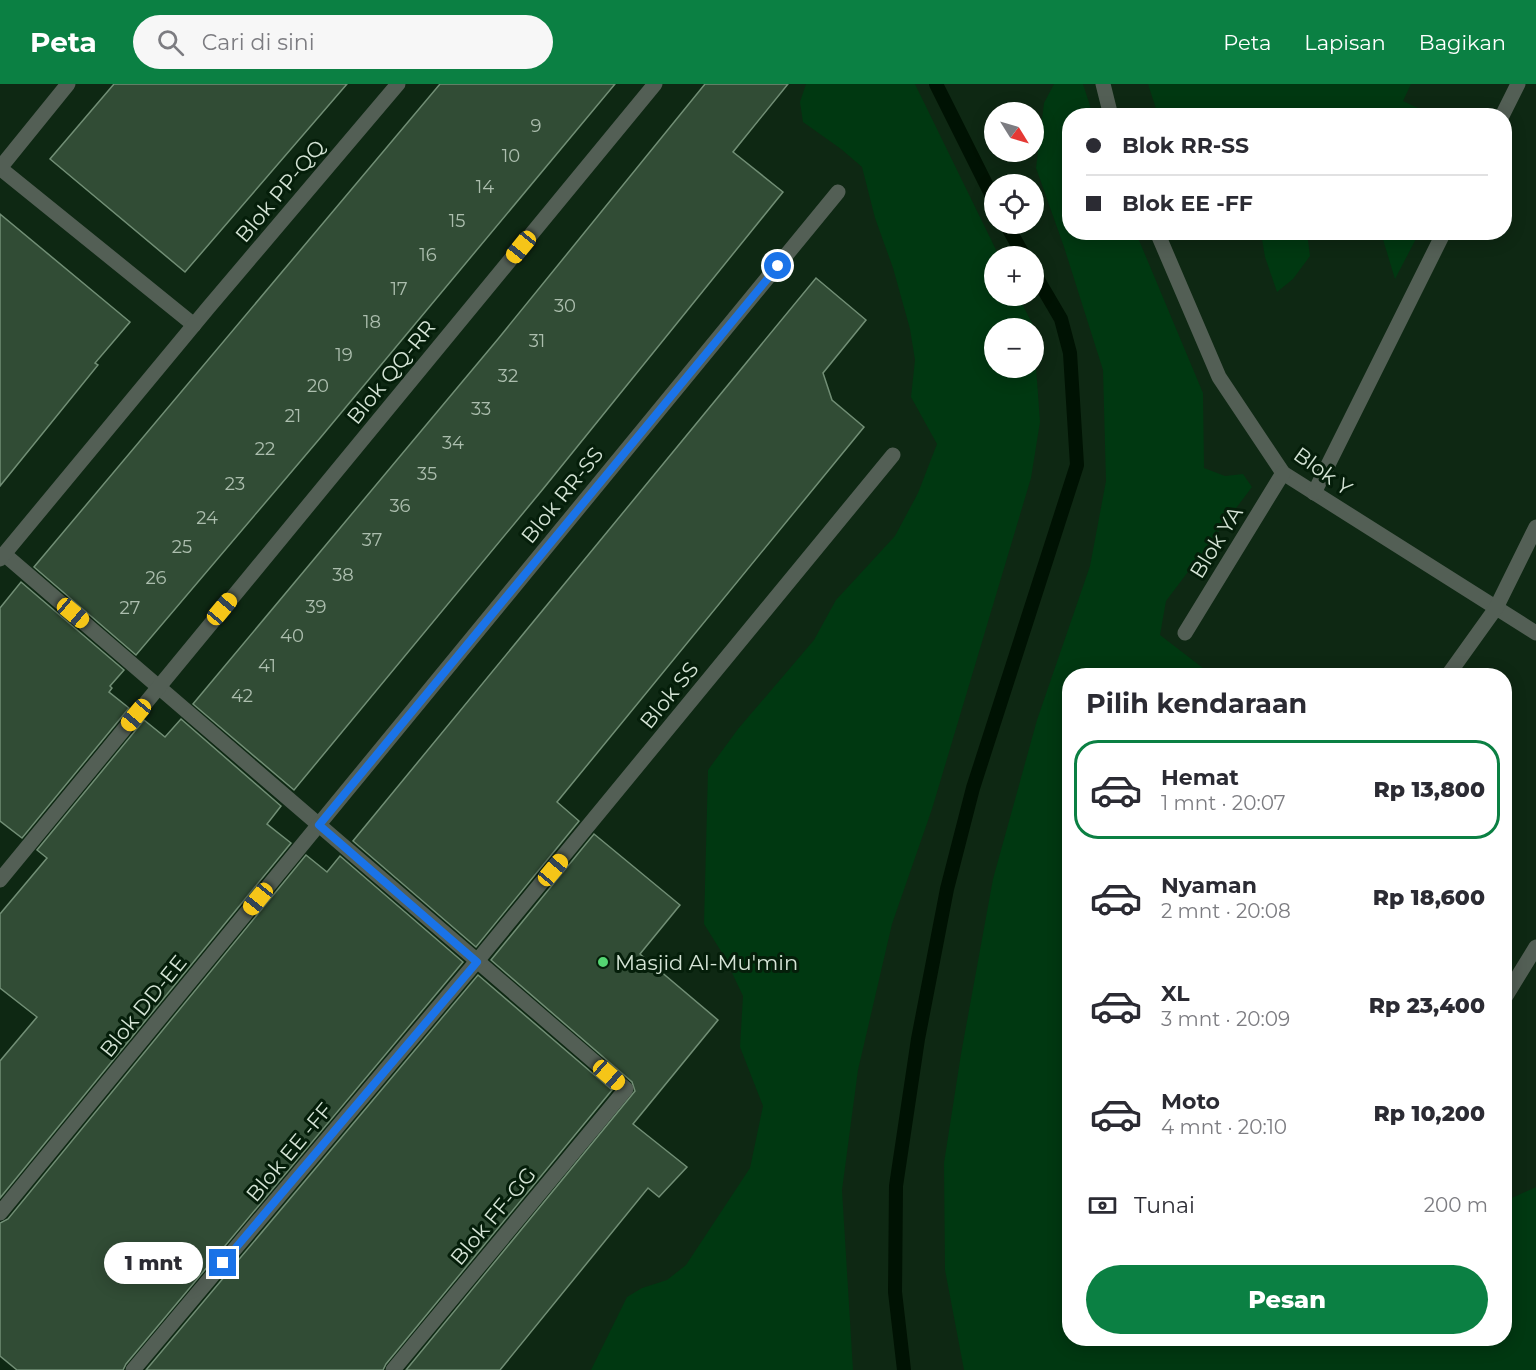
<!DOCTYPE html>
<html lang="id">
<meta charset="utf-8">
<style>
:root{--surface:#fff;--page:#f7f7f7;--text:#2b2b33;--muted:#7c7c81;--line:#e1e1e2;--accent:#0b8043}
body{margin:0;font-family:Montserrat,sans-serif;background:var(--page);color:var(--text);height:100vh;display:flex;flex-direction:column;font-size:22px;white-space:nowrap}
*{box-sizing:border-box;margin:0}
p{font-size:20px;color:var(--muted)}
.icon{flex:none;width:33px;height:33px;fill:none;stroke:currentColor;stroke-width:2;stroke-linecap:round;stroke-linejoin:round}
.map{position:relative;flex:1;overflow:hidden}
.details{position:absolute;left:1062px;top:584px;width:450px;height:678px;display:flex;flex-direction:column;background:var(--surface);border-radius:24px;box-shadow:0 3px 15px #0003}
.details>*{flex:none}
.banner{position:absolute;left:1062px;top:24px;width:450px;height:132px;border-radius:24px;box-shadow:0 3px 15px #0003;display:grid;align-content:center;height:132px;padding:0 24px;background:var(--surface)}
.needle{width:39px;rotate:127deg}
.tools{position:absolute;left:984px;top:18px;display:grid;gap:12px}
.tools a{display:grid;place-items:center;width:60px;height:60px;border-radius:50%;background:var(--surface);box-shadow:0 3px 15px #0003;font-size:30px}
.end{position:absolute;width:27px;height:27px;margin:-14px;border:8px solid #1a73e8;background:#fff;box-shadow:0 0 0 3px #fff}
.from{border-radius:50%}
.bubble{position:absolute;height:42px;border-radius:21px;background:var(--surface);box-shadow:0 3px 15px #0003;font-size:20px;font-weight:800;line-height:42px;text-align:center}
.car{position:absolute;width:18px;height:36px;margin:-18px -9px;border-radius:8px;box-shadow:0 0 4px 2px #0007;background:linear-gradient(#f5c518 24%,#345 0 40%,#f5c518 0 76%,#345 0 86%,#f5c518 0)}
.banner b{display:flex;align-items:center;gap:21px;height:57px;font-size:22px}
.banner b+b{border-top:2px solid var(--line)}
.banner i{width:15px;height:15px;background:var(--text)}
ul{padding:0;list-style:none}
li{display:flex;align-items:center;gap:18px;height:99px;margin:0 12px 9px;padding:0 12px;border:3px solid transparent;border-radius:24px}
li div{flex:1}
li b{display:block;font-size:22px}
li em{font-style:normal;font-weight:800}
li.active{border-color:var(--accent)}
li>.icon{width:54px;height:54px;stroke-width:1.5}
h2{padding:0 24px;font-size:27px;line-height:72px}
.pay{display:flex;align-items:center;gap:15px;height:66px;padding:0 24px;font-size:22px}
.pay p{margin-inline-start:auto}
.button{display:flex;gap:12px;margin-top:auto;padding:12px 24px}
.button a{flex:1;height:69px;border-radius:36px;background:var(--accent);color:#fff;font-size:24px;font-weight:800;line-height:69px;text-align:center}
header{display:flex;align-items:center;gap:36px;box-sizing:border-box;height:84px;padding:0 30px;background:var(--accent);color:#fff}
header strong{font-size:28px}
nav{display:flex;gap:33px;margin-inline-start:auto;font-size:21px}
.search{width:420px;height:54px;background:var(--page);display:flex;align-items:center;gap:15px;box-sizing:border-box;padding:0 21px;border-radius:33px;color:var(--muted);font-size:22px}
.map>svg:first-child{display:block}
</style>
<header>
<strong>Peta</strong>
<div class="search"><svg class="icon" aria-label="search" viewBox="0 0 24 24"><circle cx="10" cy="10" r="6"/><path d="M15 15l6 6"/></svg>Cari di sini</div>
<nav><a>Peta</a><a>Lapisan</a><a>Bagikan</a></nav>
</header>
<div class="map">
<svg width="1536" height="1286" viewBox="0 0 1536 1286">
<rect width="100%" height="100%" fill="#0e2813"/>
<g fill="#003811">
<path d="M 806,0 L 915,0 L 999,172 L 994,172 L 994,212 L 1018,212 L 1033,241 L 1033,244 L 994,244 L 994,284 L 1034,284 L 1034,255 L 1040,338 L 1031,394 L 932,725 L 892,840 L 858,986 L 842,1106 L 853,1286 L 591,1286 L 627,1213 L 642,1204 L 667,1196 L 686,1181 L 750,1084 L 763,1022 L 740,963 L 743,912 L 724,872 L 704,840 L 708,686 L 738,645 L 814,556 L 836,516 L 895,452 L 918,409 L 937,360 L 911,313 L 915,276 L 910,245 L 893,184 L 875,134 L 862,83 L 841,65 L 803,38 L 800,18 Z"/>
<path d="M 1054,0 L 1083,0 L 1093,31 L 1070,32 L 1070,148 L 1136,149 L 1203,309 L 1204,384 L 1225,392 L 1243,390 L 1252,403 L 1166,517 L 1160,551 L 1212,591 L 1070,591 L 1070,1254 L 1504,1254 L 1505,1117 L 1536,1103 L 1536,1286 L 964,1286 L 945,1186 L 944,1079 L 961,970 L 993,795 L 1037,636 L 1090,482 L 1106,397 L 1103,286 L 1064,163 L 1036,84 L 1044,19 Z"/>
<path d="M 1148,0 L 1411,0 L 1403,17 L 1433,31 L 1158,31 Z"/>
<path d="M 1261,149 L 1307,149 L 1310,172 L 1293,195 L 1277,208 L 1265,173 Z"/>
<path d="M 1381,149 L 1419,149 L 1395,195 Z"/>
</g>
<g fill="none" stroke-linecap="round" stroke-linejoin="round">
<g stroke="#001203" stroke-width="14">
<path d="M 936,0 L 994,116"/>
<path d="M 1006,140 L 1024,172"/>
<path d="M 904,1286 L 895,1208 L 896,1102 L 918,955 L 947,805 L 973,704 L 1077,381 L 1070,269 L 1061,235 L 1034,189"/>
</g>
</g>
<g fill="#314c35" stroke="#718e75" stroke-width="1.5">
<path d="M 114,0 L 347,0 L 185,188 L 50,75 Z"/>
<path d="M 440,0 L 615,0 L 321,353 L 136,571 L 34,483 Z"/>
<path d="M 705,0 L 788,0 L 733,68 L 783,108 L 543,405 L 294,706 L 193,620 L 498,255 Z"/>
<path d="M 0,130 L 130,238 L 95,279 L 98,281 L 0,402 Z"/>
<path d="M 816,194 L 866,236 L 823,289 L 832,316 L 864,343 L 557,718 L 579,737 L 476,863 L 353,757 Z"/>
<path d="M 21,498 L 124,586 L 110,602 L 112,604 L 109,608 L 129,624 L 22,754 L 0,737 L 0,524 Z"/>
<path d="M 181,635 L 281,722 L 267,740 L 291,759 L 0,1114 L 0,977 L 37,933 L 0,904 L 0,830 L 47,774 L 37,766 L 144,636 L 165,653 Z"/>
<path d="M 594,750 L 680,821 L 640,870 L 718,936 L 633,1040 L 687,1083 L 659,1113 L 648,1104 L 500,1286 L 406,1286 L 635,1007 L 632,998 L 491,876 Z"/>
<path d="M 306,771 L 327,788 L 340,772 L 463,878 L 126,1280 L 123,1286 L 17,1286 L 0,1272 L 0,1139 L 8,1135 Z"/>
<path d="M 478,891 L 612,1006 L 386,1280 L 383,1286 L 146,1286 Z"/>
</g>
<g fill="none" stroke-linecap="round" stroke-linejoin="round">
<g stroke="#535f55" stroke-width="15">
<path d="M 68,0 L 0,84 L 194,241"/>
<path d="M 1103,0 L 1111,32"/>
<path d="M 1502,32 L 1518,0"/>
<path d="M 1157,148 L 1219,293 L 1283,389 L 1536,549"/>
<path d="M 1314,409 L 1444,148"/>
<path d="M 4,470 L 626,1005 L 393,1286"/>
<path d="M 0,475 L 208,224 L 398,0"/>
<path d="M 1185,549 L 1283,389"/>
<path d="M 1448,591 L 1496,524 L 1536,443"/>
<path d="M 0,796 L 655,0"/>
<path d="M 1504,915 L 1536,863"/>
<path d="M 0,1129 L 838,108"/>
<path d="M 133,1286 L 477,877 L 893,371"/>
</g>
</g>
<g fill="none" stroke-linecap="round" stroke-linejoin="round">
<path stroke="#1a73e8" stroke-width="8" d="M 223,1179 L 477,878 L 319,741 L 778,182"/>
</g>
<circle fill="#54d672" stroke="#051e0a" stroke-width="2" cx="603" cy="878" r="6"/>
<g text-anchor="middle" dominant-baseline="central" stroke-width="6" stroke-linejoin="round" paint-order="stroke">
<g font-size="18" fill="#acbeae">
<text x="536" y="42">9</text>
<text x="511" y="72">10</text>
<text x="485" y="103">14</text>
<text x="457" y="137">15</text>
<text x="428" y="171">16</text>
<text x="399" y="205">17</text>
<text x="565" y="222">30</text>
<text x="372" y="238">18</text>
<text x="537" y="257">31</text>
<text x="344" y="271">19</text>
<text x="508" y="292">32</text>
<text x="318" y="302">20</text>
<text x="481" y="325">33</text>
<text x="293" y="332">21</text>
<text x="453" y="359">34</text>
<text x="265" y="365">22</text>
<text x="427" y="390">35</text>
<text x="235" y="400">23</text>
<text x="400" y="422">36</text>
<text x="207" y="434">24</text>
<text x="372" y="456">37</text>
<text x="182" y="463">25</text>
<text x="343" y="491">38</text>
<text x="156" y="494">26</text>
<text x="316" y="523">39</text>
<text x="130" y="524">27</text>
<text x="292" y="552">40</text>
<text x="267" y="582">41</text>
<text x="242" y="612">42</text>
</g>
<g font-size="21" fill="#d5e4d6" stroke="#051e0a">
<text transform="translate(280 107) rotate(-50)">Blok PP-QQ</text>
<text transform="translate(391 288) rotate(-51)">Blok QQ-RR</text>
<text transform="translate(1323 387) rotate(36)">Blok Y</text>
<text transform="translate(562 411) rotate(-51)">Blok RR-SS</text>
<text transform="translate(1216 458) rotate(-58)">Blok YA</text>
<text transform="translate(669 611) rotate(-51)">Blok SS</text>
<text transform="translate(143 922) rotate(-51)">Blok DD-EE</text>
<text transform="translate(289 1068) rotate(-50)">Blok EE -FF</text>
<text transform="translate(493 1132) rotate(-50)">Blok FF-GG</text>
</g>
<g font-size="21" fill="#d5e4d6" stroke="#051e0a" text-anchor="start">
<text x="615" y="878">Masjid Al-Mu'min</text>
</g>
</g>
</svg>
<div class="tools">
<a><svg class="needle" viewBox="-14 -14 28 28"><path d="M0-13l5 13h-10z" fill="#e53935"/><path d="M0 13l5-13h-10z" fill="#7c7c81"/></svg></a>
<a><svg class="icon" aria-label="locate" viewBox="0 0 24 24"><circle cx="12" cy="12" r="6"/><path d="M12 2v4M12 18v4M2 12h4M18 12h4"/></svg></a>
<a>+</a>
<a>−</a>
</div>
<i class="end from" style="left:778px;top:182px"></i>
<i class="end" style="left:223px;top:1179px"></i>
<div class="bubble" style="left:104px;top:1158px;width:99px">1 mnt</div>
<i class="car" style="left:521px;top:163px;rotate:219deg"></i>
<i class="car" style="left:222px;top:525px;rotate:40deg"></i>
<i class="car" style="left:73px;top:529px;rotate:130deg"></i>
<i class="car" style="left:136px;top:631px;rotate:220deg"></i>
<i class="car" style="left:553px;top:786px;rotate:40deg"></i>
<i class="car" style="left:258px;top:815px;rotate:219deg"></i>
<i class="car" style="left:609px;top:991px;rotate:131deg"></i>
<div class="banner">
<b><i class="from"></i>Blok RR-SS</b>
<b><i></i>Blok EE -FF</b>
</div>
<section class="details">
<h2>Pilih kendaraan</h2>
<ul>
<li class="active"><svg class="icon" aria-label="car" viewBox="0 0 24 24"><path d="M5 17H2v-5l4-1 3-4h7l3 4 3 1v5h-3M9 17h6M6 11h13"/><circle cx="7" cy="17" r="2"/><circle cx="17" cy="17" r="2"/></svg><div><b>Hemat</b><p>1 mnt · 20:07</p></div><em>Rp 13,800</em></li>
<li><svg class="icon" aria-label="car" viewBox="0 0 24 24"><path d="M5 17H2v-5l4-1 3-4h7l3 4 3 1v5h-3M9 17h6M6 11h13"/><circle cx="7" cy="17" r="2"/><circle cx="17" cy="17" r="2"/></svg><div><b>Nyaman</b><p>2 mnt · 20:08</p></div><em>Rp 18,600</em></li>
<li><svg class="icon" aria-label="car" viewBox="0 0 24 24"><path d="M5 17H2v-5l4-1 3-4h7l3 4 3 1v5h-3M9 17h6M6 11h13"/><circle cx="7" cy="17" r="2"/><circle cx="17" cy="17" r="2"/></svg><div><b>XL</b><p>3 mnt · 20:09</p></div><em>Rp 23,400</em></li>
<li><svg class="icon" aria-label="car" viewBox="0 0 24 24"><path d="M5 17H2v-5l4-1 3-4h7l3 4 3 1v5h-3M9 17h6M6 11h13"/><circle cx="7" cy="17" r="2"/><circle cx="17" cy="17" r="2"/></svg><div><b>Moto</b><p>4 mnt · 20:10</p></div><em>Rp 10,200</em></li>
</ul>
<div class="pay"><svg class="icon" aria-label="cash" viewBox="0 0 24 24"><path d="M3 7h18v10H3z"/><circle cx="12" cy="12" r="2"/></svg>Tunai<p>200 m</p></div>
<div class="button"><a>Pesan</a></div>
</section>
</div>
